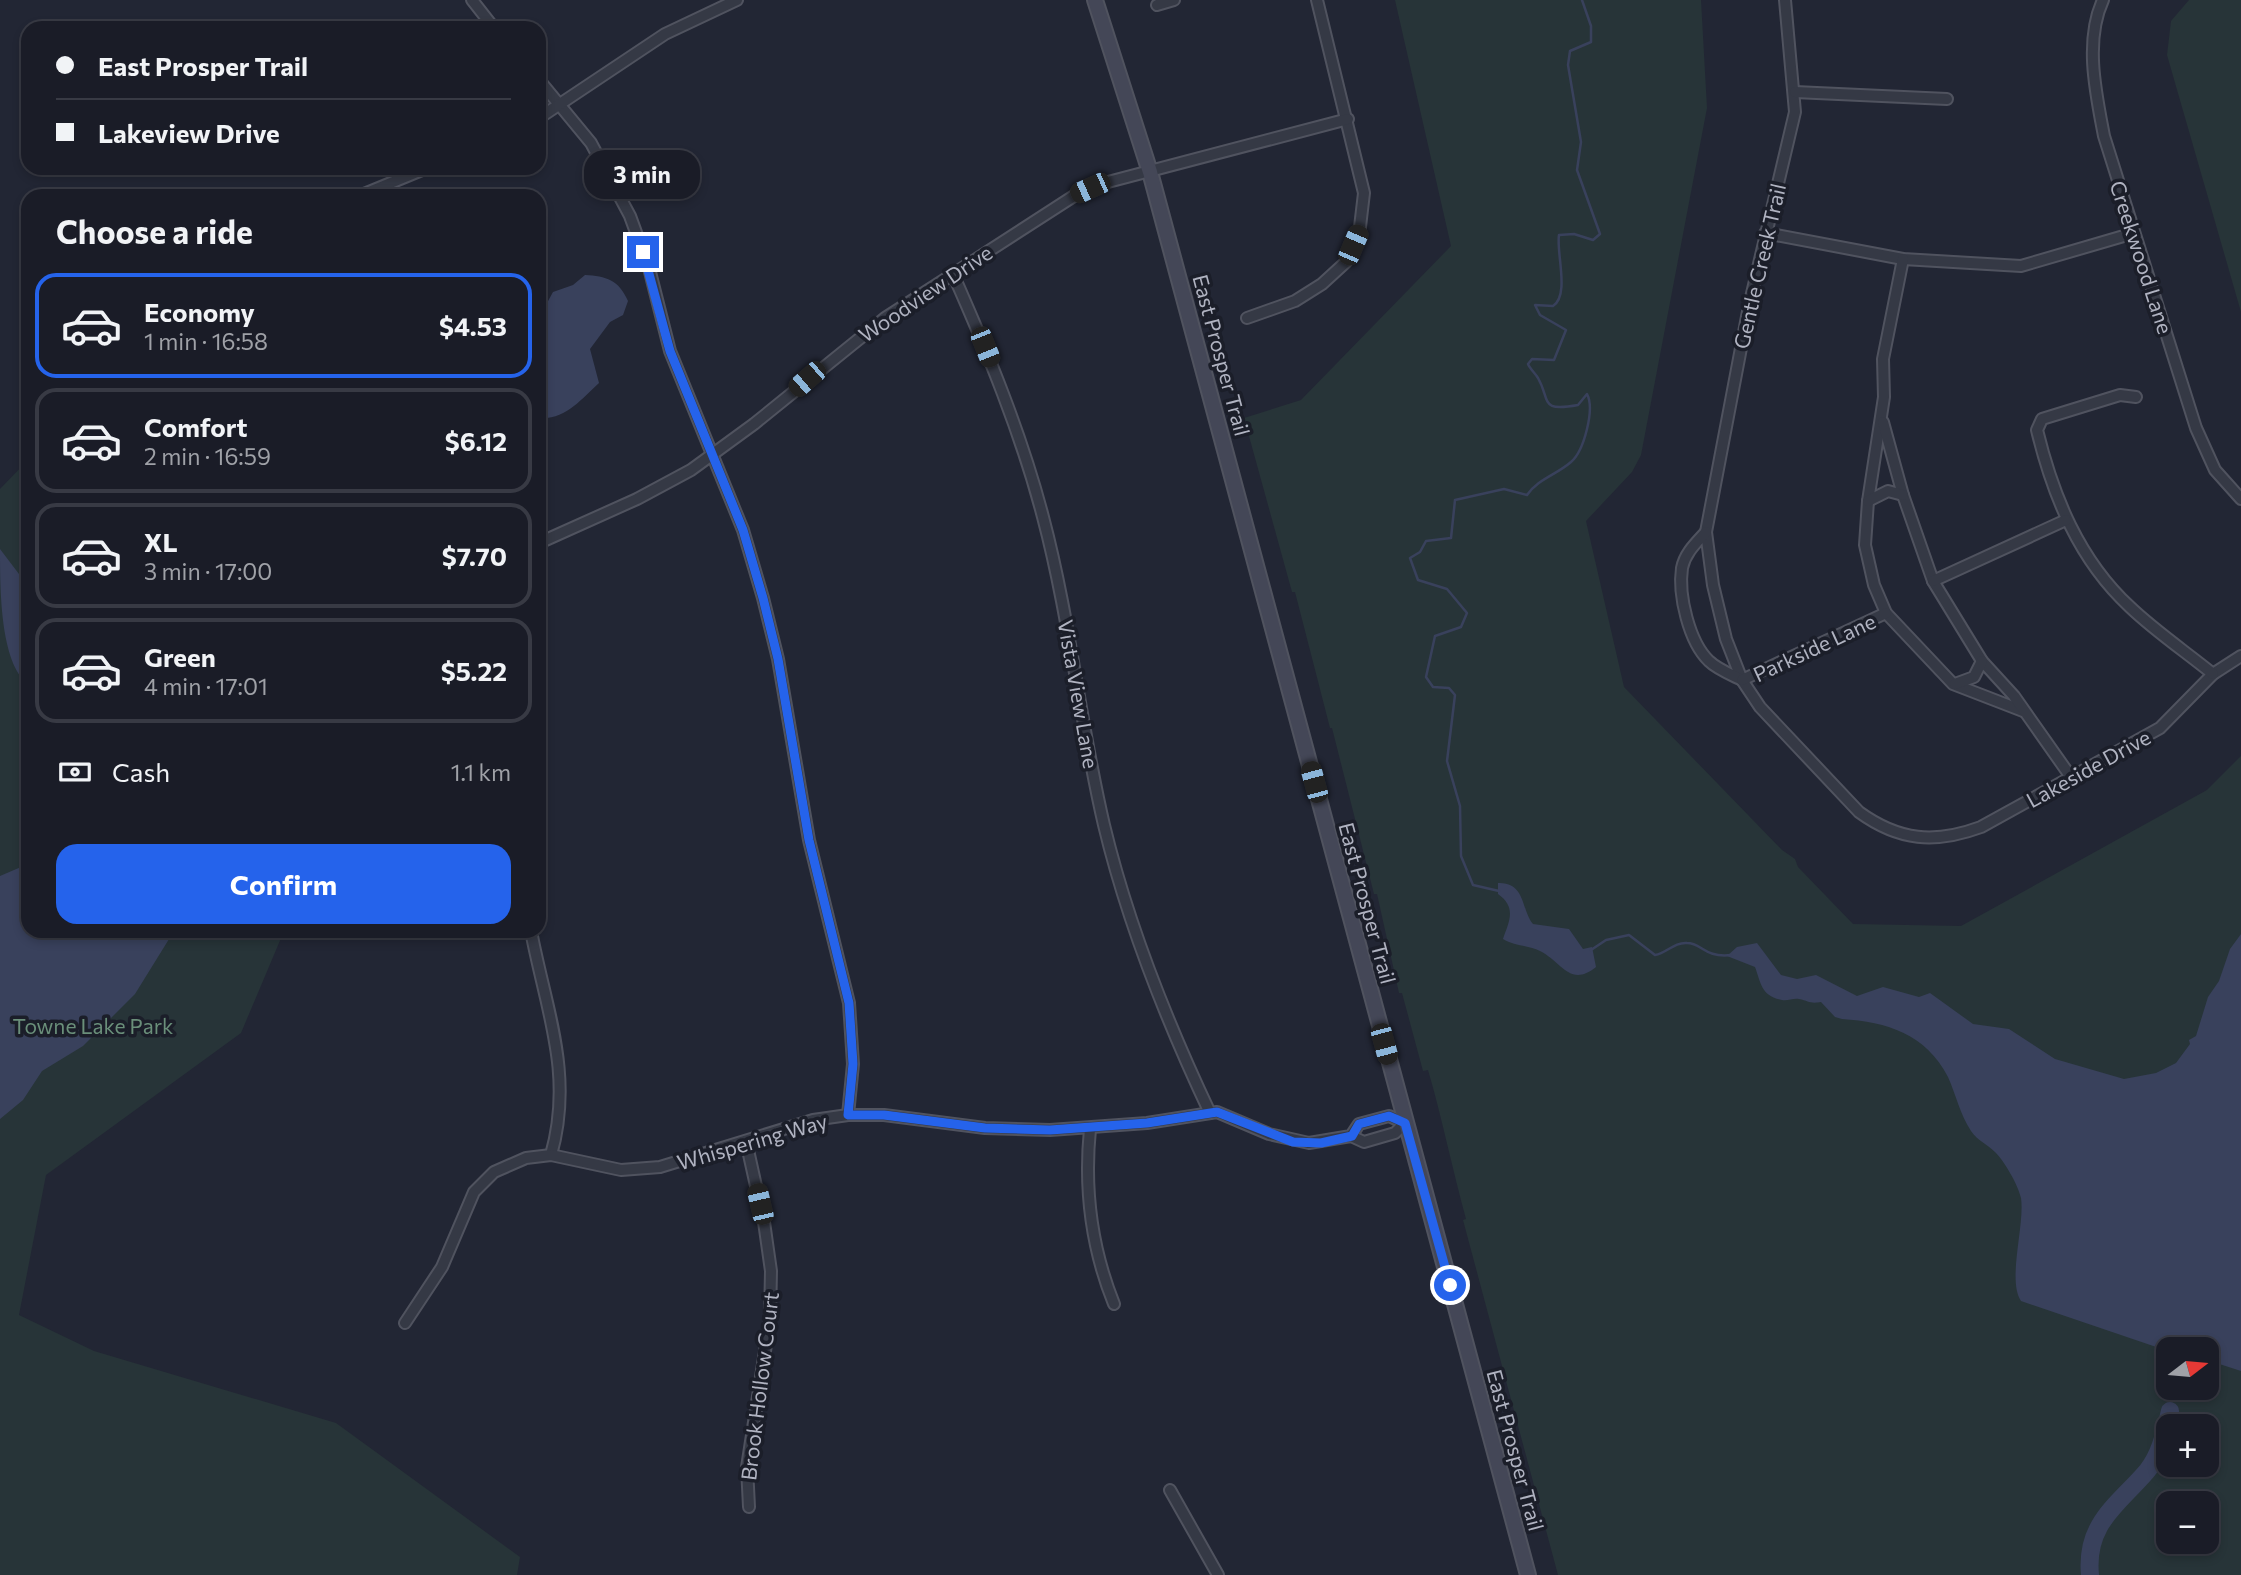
<!DOCTYPE html>
<meta charset="utf-8">
<style>
:root{--surface:#1a1c27;--page:#23252f;--text:#f1f3f6;--muted:#9fa1a7;--line:#383a44;--accent:#2563eb}
body{margin:0;font-family:Commissioner,sans-serif;background:var(--page);color:var(--text);height:100vh;display:flex;flex-direction:column;font-size:26px;white-space:nowrap}
*{box-sizing:border-box;margin:0}
p{font-size:23px;color:var(--muted)}
.icon{flex:none;width:38px;height:38px;fill:none;stroke:currentColor;stroke-width:2;stroke-linecap:round;stroke-linejoin:round}
.map{position:relative;flex:1;overflow:hidden}
.side{position:absolute;left:21px;top:189px;width:525px;height:749px;display:flex;flex-direction:column;background:var(--surface);border-radius:21px;box-shadow:0 4px 10px #0003,0 0 0 2px var(--line)}
.side>*{flex:none}
.top-card{position:absolute;left:21px;top:21px;width:525px;height:154px;border-radius:21px;box-shadow:0 4px 10px #0003,0 0 0 2px var(--line);display:grid;align-content:center;height:154px;padding:0 35px;background:var(--surface)}
.needle{width:46px;rotate:74deg}
.tools{position:absolute;left:2156px;top:1337px;display:grid;gap:14px}
.tools a{display:grid;place-items:center;width:63px;height:63px;border-radius:14px;background:var(--surface);box-shadow:0 4px 10px #0003,0 0 0 2px var(--line);font-size:35px}
.end{position:absolute;width:32px;height:32px;margin:-16px;border:9px solid #2563eb;background:#fff;box-shadow:0 0 0 4px #fff}
.from{border-radius:50%}
.bubble{position:absolute;height:49px;border-radius:21px;background:var(--surface);box-shadow:0 4px 10px #0003,0 0 0 2px var(--line);font-size:23px;font-weight:700;line-height:49px;text-align:center}
.car{position:absolute;width:21px;height:42px;margin:-21px -10px;border-radius:9px;box-shadow:0 0 5px 2px #0007;background:linear-gradient(#222 24%,#8ab4d8 0 40%,#222 0 76%,#8ab4d8 0 86%,#222 0)}
.top-card b{display:flex;align-items:center;gap:24px;height:66px;font-size:26px}
.top-card b+b{border-top:2px solid var(--line)}
.top-card i{width:18px;height:18px;background:var(--text)}
ul{padding:0;list-style:none}
li{display:flex;align-items:center;gap:21px;height:105px;margin:0 14px 10px;padding:0 21px;border:4px solid var(--line);border-radius:21px}
li div{flex:1}
li b{display:block;font-size:26px}
li em{font-style:normal;font-weight:700}
li.active{border-color:var(--accent)}
li>.icon{width:63px;height:63px;stroke-width:1.5}
h2{padding:0 35px;font-size:32px;line-height:84px}
.pay{display:flex;align-items:center;gap:18px;height:77px;padding:0 35px;font-size:26px}
.pay p{margin-inline-start:auto}
.action{display:flex;gap:14px;margin-top:auto;padding:14px 35px}
.action a{flex:1;height:80px;border-radius:21px;background:var(--accent);color:#fff;font-size:28px;font-weight:700;line-height:80px;text-align:center}
.map>svg:first-child{display:block}
</style>
<div class="map">
<svg width="2241" height="1575" viewBox="0 0 2241 1575">
<rect width="100%" height="100%" fill="#222634"/>
<g fill="#273438" fill-rule="evenodd">
<path d="M 1395,0 L 1701,0 L 1707,108 L 1641,455 L 1632,472 L 1586,521 L 1624,687 L 1782,850 L 1795,859 L 1798,867 L 1853,924 L 1961,926 L 2207,790 L 2241,756 L 2241,1575 L 1558,1575 L 1463,1220 L 1466,1219 C 1452,1168 1442,1118 1428,1070 L 1423,1071 L 1402,993 L 1399,993 L 1377,894 L 1374,894 L 1332,728 L 1330,728 L 1295,592 L 1292,592 L 1244,418 L 1301,400 L 1451,246 ZM 2168,1349 L 2207,1349 L 2207,1388 L 2168,1388 ZM 2168,1426 L 2207,1426 L 2207,1465 L 2168,1465 ZM 2168,1503 L 2207,1503 L 2207,1542 L 2168,1542 Z"/>
<path d="M 2189,0 L 2241,0 L 2241,312 L 2167,55 L 2171,21 Z"/>
<path d="M 28,460 L 28,931 L 284,931 L 241,1033 L 46,1175 L 19,1315 L 94,1351 L 336,1423 L 520,1557 L 517,1575 L 0,1575 L 0,489 Z"/>
</g>
<g fill="#39415c">
<path d="M 585,275 C 606,276 619,280 628,301 L 623,315 L 610,322 L 590,349 L 599,383 C 581,399 566,420 539,418 L 539,304 L 547,303 L 553,292 L 573,285 Z"/>
<path d="M 0,549 L 22,578 L 28,580 L 28,684 C 0,663 0,588 0,549 Z"/>
<path d="M 28,864 L 28,931 L 174,931 L 135,994 L 83,1046 L 42,1071 L 23,1100 L 0,1119 L 0,876 Z"/>
<path d="M 1498,883 C 1526,882 1521,910 1533,924 L 1569,929 L 1583,949 L 1592,947 L 1596,967 C 1570,988 1562,962 1540,951 C 1528,945 1514,946 1503,939 C 1508,923 1518,908 1498,894 Z"/>
<path d="M 2241,934 L 2241,1371 L 2207,1360 L 2207,1349 L 2168,1351 L 2021,1301 C 2007,1280 2025,1225 2021,1198 C 2018,1185 2005,1162 1995,1152 C 1987,1144 1978,1141 1971,1131 C 1960,1114 1956,1095 1948,1077 C 1926,1034 1887,1022 1842,1019 L 1835,1017 L 1821,1002 C 1810,1004 1809,1001 1799,999 C 1793,998 1788,1001 1782,1000 C 1761,996 1761,983 1755,967 L 1727,956 L 1737,947 L 1757,943 L 1781,975 L 1797,979 L 1816,975 L 1857,996 L 1883,987 L 1919,997 L 1930,993 L 1973,1024 L 2009,1029 L 2055,1059 L 2124,1079 L 2156,1073 L 2176,1063 L 2190,1044 L 2189,1040 L 2196,1036 L 2208,997 L 2219,981 L 2230,949 Z"/>
</g>
<g fill="none" stroke-linecap="round" stroke-linejoin="round">
<g stroke="#39415c" stroke-width="2.5">
<path d="M 1499,891 L 1473,885 L 1461,856 L 1460,806 L 1447,761 L 1455,695 L 1449,688 L 1433,687 L 1426,677 L 1435,636 L 1461,627 L 1467,613 L 1447,589 L 1418,580 L 1410,558 L 1420,552 L 1426,541 L 1451,538 L 1455,500 L 1504,489 L 1527,495 C 1538,479 1556,475 1571,462 C 1584,451 1595,409 1587,394 L 1578,405 C 1539,412 1551,401 1538,378 C 1535,373 1530,369 1528,364 L 1532,359 L 1554,360 L 1566,330 L 1540,315 L 1535,305 L 1553,306 C 1570,295 1556,253 1559,235 L 1574,234 L 1593,240 L 1600,234 L 1577,170 L 1581,142 L 1568,65 L 1570,51 L 1591,42 L 1591,26 L 1582,0"/>
<path d="M 1591,950 L 1606,940 L 1629,935 L 1655,955 C 1667,953 1674,942 1687,943 C 1702,943 1704,958 1731,955"/>
</g>
<path stroke="#39415c" stroke-width="18" d="M 2090,1575 C 2085,1523 2118,1505 2147,1471 C 2161,1454 2165,1431 2170,1411"/>
<defs>
<g id="minor">
<path d="M 472,0 L 494,28"/>
<path d="M 1785,0 L 1795,112 L 1749,306 L 1706,532 L 1713,585 L 1726,639 L 1742,680 L 1760,707 L 1859,812 C 1899,841 1935,844 1981,827 L 2160,728 L 2213,674 L 2241,656"/>
<path d="M 2103,0 C 2084,41 2096,94 2104,136 L 2196,428 L 2215,470 L 2241,499"/>
<path d="M 1157,5 L 1174,0"/>
<path d="M 539,80 L 591,143 L 630,216 L 649,268 L 670,351 L 743,530 L 763,598 L 778,659 L 809,840 L 849,1003 L 853,1064 L 848,1115"/>
<path d="M 1795,92 L 1947,99"/>
<path d="M 539,118 L 665,34 L 737,0"/>
<path d="M 359,196 L 427,168"/>
<path d="M 1765,233 L 1903,259 L 2021,266 L 2134,233"/>
<path d="M 1903,259 L 1883,359 L 1884,397 L 1868,501 L 1865,545 L 1874,585 L 1886,613 L 1953,684 L 2023,711"/>
<path d="M 953,274 C 988,353 1021,433 1043,517 C 1070,619 1080,723 1104,825 C 1128,925 1166,1020 1210,1113"/>
<path d="M 1247,318 L 1295,301 L 1322,284 L 1346,262 L 1360,227 L 1364,193 L 1317,0"/>
<path d="M 2136,397 L 2120,395 L 2042,419 L 2037,430 C 2053,496 2079,560 2130,607 C 2155,631 2186,652 2213,674"/>
<path d="M 1883,422 L 1903,495 L 1933,581 L 1982,661 L 2014,696 L 2071,777"/>
<path d="M 1868,501 L 1888,491 L 1903,495"/>
<path d="M 1706,532 C 1696,543 1685,553 1682,568 C 1678,595 1689,642 1709,661 C 1717,669 1732,675 1742,680"/>
<path d="M 539,543 L 637,499 L 691,470 L 754,424 L 885,318 L 1077,194 L 1108,182 L 1348,119"/>
<path d="M 1933,581 L 2066,520"/>
<path d="M 1742,680 L 1886,613"/>
<path d="M 1955,684 L 1974,677 L 1982,661"/>
<path d="M 531,931 C 546,1010 574,1074 551,1155"/>
<path d="M 1090,1129 C 1084,1189 1091,1247 1114,1304"/>
<path d="M 746,1141 L 764,1222 L 771,1271 L 770,1319 L 747,1467 L 749,1507"/>
<path d="M 405,1323 L 442,1267 L 474,1192 L 494,1172 L 526,1158 L 551,1155 L 621,1170 L 660,1167 L 813,1120 L 848,1115 L 884,1115 L 985,1128 L 1050,1130 L 1147,1123 L 1217,1112 L 1269,1134 L 1309,1143 L 1351,1136 L 1364,1142 L 1395,1133 L 1405,1123 L 1389,1116 L 1359,1124 L 1351,1136"/>
<path d="M 1170,1490 L 1218,1575"/>
</g>
<path id="secondary" d="M 1095,0 L 1150,172 L 1528,1575"/>
</defs>
<use href="#minor" stroke="#50535f" stroke-width="14"/>
<use href="#secondary" stroke="#50535f" stroke-width="18"/>
<use href="#minor" stroke="#353945" stroke-width="10"/>
<use href="#secondary" stroke="#444757" stroke-width="14"/>
</g>
<g fill="none" stroke-linecap="round" stroke-linejoin="round">
<path stroke="#2563eb" stroke-width="9" d="M 643,252 L 670,351 L 743,530 L 763,598 L 778,659 L 809,840 L 849,1003 L 853,1064 L 848,1115 L 884,1115 L 985,1128 L 1050,1130 L 1147,1123 L 1217,1112 L 1293,1142 L 1321,1143 L 1352,1136 L 1359,1124 L 1389,1116 L 1405,1123 L 1450,1285"/>
</g>
<g text-anchor="middle" dominant-baseline="central" stroke-width="7" stroke-linejoin="round" paint-order="stroke">
<g font-size="21" fill="#b0b3c1" stroke="#1b1e29">
<text transform="translate(2142 257) rotate(72)">Creekwood Lane</text>
<text transform="translate(1759 266) rotate(-77)">Gentle Creek Trail</text>
<text transform="translate(925 293) rotate(-34)">Woodview Drive</text>
<text transform="translate(1222 355) rotate(75)">East Prosper Trail</text>
<text transform="translate(1814 647) rotate(-25)">Parkside Lane</text>
<text transform="translate(1079 694) rotate(80)">Vista View Lane</text>
<text transform="translate(2088 768) rotate(-29)">Lakeside Drive</text>
<text transform="translate(1368 903) rotate(75)">East Prosper Trail</text>
<text transform="translate(752 1141) rotate(-16)">Whispering Way</text>
<text transform="translate(759 1386) rotate(-83)">Brook Hollow Court</text>
<text transform="translate(1516 1450) rotate(75)">East Prosper Trail</text>
</g>
<g font-size="21" fill="#6a8f7a" stroke="#1b1e29">
<text x="93" y="1025">Towne Lake Park</text>
</g>
</g>
</svg>
<div class="tools">
<a><svg class="needle" viewBox="-14 -14 28 28"><path d="M0-13l5 13h-10z" fill="#e53935"/><path d="M0 13l5-13h-10z" fill="#9fa1a7"/></svg></a>
<a>+</a>
<a>−</a>
</div>
<i class="end from" style="left:1450px;top:1285px"></i>
<i class="end" style="left:643px;top:252px"></i>
<div class="bubble" style="left:584px;top:150px;width:116px">3 min</div>
<i class="car" style="left:1090px;top:188px;rotate:246deg"></i>
<i class="car" style="left:1353px;top:245px;rotate:23deg"></i>
<i class="car" style="left:985px;top:347px;rotate:158deg"></i>
<i class="car" style="left:807px;top:379px;rotate:229deg"></i>
<i class="car" style="left:1314px;top:782px;rotate:345deg"></i>
<i class="car" style="left:1384px;top:1044px;rotate:165deg"></i>
<i class="car" style="left:760px;top:1204px;rotate:347deg"></i>
<div class="top-card">
<b><i class="from"></i>East Prosper Trail</b>
<b><i></i>Lakeview Drive</b>
</div>
<section class="side">
<h2>Choose a ride</h2>
<ul>
<li class="active"><svg class="icon" aria-label="car" viewBox="0 0 24 24"><path d="M5 17H2v-5l4-1 3-4h7l3 4 3 1v5h-3M9 17h6M6 11h13"/><circle cx="7" cy="17" r="2"/><circle cx="17" cy="17" r="2"/></svg><div><b>Economy</b><p>1 min · 16:58</p></div><em>$4.53</em></li>
<li><svg class="icon" aria-label="car" viewBox="0 0 24 24"><path d="M5 17H2v-5l4-1 3-4h7l3 4 3 1v5h-3M9 17h6M6 11h13"/><circle cx="7" cy="17" r="2"/><circle cx="17" cy="17" r="2"/></svg><div><b>Comfort</b><p>2 min · 16:59</p></div><em>$6.12</em></li>
<li><svg class="icon" aria-label="car" viewBox="0 0 24 24"><path d="M5 17H2v-5l4-1 3-4h7l3 4 3 1v5h-3M9 17h6M6 11h13"/><circle cx="7" cy="17" r="2"/><circle cx="17" cy="17" r="2"/></svg><div><b>XL</b><p>3 min · 17:00</p></div><em>$7.70</em></li>
<li><svg class="icon" aria-label="car" viewBox="0 0 24 24"><path d="M5 17H2v-5l4-1 3-4h7l3 4 3 1v5h-3M9 17h6M6 11h13"/><circle cx="7" cy="17" r="2"/><circle cx="17" cy="17" r="2"/></svg><div><b>Green</b><p>4 min · 17:01</p></div><em>$5.22</em></li>
</ul>
<div class="pay"><svg class="icon" aria-label="cash" viewBox="0 0 24 24"><path d="M3 7h18v10H3z"/><circle cx="12" cy="12" r="2"/></svg>Cash<p>1.1 km</p></div>
<div class="action"><a>Confirm</a></div>
</section>
</div>
